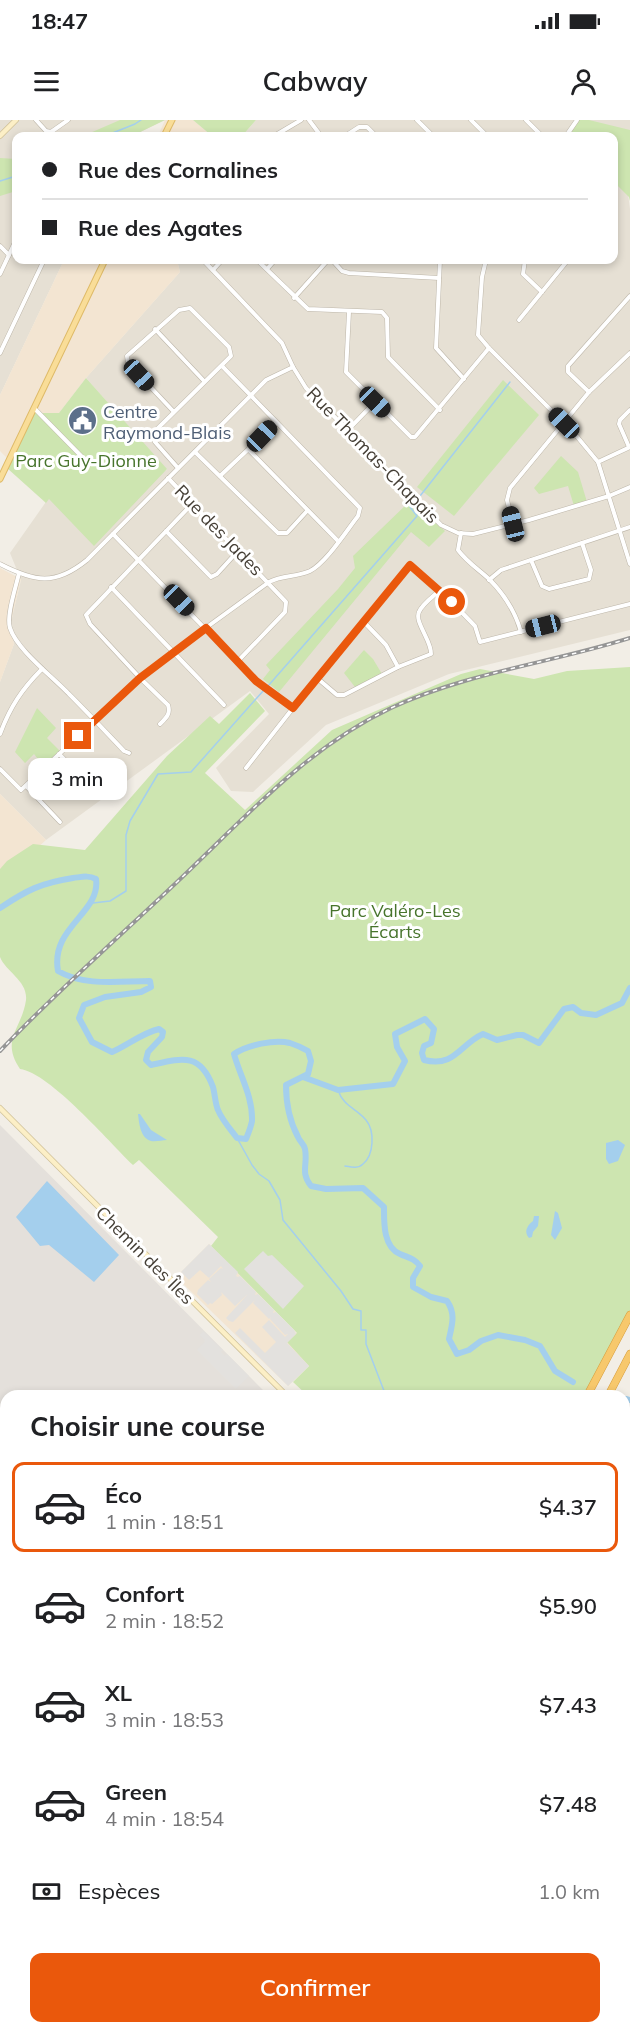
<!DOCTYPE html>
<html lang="fr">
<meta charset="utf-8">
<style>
:root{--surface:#fff;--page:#f6f6f6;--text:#202124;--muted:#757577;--line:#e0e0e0;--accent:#ea580c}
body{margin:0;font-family:Mulish,sans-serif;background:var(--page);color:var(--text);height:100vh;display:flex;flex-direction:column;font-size:22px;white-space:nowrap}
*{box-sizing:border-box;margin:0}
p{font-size:20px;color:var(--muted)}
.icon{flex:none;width:33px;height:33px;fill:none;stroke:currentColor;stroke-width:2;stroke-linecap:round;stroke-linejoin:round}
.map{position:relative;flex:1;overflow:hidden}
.side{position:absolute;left:0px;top:1270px;width:630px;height:644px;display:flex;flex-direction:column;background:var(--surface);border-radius:18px 18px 0 0;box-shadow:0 3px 9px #0003}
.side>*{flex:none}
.hud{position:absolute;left:12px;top:12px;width:606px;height:132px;border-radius:12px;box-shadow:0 3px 9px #0003;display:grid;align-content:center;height:132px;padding:0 30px;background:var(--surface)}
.end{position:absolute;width:27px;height:27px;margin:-14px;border:8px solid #ea580c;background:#fff;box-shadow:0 0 0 3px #fff}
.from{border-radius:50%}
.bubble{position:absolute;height:42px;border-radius:12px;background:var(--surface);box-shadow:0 3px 9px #0003;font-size:20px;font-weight:600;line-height:42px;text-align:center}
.car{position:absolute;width:18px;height:36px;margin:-18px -9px;border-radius:8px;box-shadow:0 0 4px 2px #0007;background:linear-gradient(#222 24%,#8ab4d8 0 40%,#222 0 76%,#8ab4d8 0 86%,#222 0)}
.hud b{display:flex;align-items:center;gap:21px;height:57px;font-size:22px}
.hud b+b{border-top:2px solid var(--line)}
.hud i{width:15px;height:15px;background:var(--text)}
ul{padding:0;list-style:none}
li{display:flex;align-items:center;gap:18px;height:90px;margin:0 12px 9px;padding:0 18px;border:3px solid transparent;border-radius:12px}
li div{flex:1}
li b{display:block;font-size:22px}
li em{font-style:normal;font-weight:600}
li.selected{border-color:var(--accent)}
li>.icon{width:54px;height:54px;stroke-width:1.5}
h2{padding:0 30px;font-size:27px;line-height:72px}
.pay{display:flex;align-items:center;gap:15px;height:66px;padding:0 30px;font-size:22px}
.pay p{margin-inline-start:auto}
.cta{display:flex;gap:12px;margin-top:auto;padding:12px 30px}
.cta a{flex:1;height:69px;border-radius:12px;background:var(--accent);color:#fff;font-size:24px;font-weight:600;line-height:69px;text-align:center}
.status{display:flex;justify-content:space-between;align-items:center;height:42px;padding:0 30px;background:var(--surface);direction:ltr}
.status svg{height:16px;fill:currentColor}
header{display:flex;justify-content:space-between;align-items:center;height:78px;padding:0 30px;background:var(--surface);font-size:27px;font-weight:600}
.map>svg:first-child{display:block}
</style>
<div class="status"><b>18:47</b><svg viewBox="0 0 49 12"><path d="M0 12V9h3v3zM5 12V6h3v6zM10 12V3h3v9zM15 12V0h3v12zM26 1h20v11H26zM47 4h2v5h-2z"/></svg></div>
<header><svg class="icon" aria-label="menu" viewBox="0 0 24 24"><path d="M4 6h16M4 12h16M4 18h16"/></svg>Cabway<svg class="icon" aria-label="person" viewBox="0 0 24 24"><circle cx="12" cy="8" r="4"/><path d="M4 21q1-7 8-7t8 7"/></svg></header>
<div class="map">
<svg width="630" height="1913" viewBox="0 0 630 1913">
<rect width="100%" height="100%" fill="#f2eee6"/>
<g fill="#e6e0d4">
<path d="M 0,0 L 165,0 L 132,16 L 16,16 L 16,140 L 64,140 L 0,275 Z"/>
<path d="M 256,0 L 630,0 L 630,11 L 582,16 L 242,16 Z"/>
<path d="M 614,58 L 628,74 L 630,89 L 630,510 L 449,554 L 326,605 L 253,672 L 231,671 L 216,648 L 269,594 L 250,571 L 46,720 L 0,674 L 0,562 L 14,524 L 10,506 L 21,460 L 10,433 L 48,379 L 167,350 L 86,258 L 180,152 L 177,140 L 614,140 Z"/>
</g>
<g fill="#f3e5d2">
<path d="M 165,0 L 193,0 L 212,16 L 158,16 Z"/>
<path d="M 64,140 L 177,140 L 180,152 L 86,258 L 59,293 L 34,293 L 7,338 L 0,331 L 0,275 Z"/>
<path d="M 0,448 L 21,459 L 10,506 L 14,524 L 0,562 Z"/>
<path d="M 0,674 L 46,720 L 0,761 Z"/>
<path d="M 209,1124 L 319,1236 L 288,1266 L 176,1157 Z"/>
</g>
<g fill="#e4e0db">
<path d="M 0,1005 L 269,1276 L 6,1276 L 6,1854 L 0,1855 Z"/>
<path d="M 624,1306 L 630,1309 L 630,1615 L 624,1609 L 624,1599 L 627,1595 L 624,1558 Z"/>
<path d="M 624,1614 L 630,1620 L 630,1903 L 623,1913 L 506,1913 L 498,1908 L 624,1908 Z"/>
<path d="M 67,1908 L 197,1908 L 190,1913 L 72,1913 Z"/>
</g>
<g fill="#cde5b0">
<path d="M 120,0 L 165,0 L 132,16 L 83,16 Z"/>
<path d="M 193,0 L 256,0 L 242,16 L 212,16 Z"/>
<path d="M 577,0 L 589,0 L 630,10 L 630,81 L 629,77 L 614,62 L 614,16 L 566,16 Z"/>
<path d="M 0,38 L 16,39 L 16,71 L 0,76 Z"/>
<path d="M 86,258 L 167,349 L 94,426 L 49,379 L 46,383 L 7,348 L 34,293 L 59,293 Z"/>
<path d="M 503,260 L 539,295 L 454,396 L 417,367 Z"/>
<path d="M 561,336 L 578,352 L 587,382 L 574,386 L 568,366 L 539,374 L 534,368 Z"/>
<path d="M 409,382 L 445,411 L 429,427 L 411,412 L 279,572 L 263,559 L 270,550 L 266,545 L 338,469 L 355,448 L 353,436 Z"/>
<path d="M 364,530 L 373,539 L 382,554 L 355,567 L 344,553 Z"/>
<path d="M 630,547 L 630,1195 L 587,1276 L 308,1276 L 293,1262 L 309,1246 L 287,1222 L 297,1213 L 211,1126 L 218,1117 L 139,1040 L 133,1045 C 109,1022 50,953 20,949 C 0,919 22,909 26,880 C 28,861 6,852 0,837 C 0,833 0,824 0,819 C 0,796 0,773 0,749 L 7,741 L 33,724 L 85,730 L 167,636 L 210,596 L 219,604 L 250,573 L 265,591 L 205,653 L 245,690 L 332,610 L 461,554 L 480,549 L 534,559 L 567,551 Z"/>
<path d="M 37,588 L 56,608 L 47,618 L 61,632 L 45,648 L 34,634 L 25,643 L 15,632 Z"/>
<path d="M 6,1743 L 6,1840 L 0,1839 L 0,1747 Z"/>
<path d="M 268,1908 L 416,1908 L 413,1913 L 261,1913 Z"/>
</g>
<g fill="#e3e1de">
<path d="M 209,1124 L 238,1152 L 236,1156 L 238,1157 L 240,1156 L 256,1172 L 255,1175 L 258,1174 L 274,1190 L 273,1193 L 276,1192 L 294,1210 L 296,1214 L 287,1223 L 309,1246 L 288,1266 L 235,1213 L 240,1208 L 265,1233 L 276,1222 L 262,1207 L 269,1200 L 285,1217 L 288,1214 L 285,1215 L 270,1199 L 271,1197 L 269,1199 L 253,1183 L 255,1180 L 233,1202 L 229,1201 L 226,1198 L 248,1174 L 235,1186 L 221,1172 L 222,1175 L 212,1184 L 210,1183 L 208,1185 L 197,1174 L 198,1170 L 208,1160 L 211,1162 L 209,1159 L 221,1148 L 223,1149 L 221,1146 L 209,1158 L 200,1150 L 189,1160 L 181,1152 Z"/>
<path d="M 263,1131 L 268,1136 L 272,1135 L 304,1166 L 283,1189 L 244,1149 Z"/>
<path d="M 203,1211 L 223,1230 L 221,1232 L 225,1236 L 227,1234 L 249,1256 L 236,1269 L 197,1230 L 205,1221 L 200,1215 Z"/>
</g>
<g fill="#a4cfed">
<path d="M 138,994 L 140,994 L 151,1010 L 167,1020 C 162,1020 156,1022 151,1021 C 140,1018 139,1002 138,994 Z"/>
<path d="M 618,1020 L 625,1025 L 618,1041 L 609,1044 L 606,1039 L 606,1023 Z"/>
<path d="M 47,1061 L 119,1135 L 94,1162 L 49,1125 L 40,1126 L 16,1097 Z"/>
<path d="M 555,1091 L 558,1093 L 562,1108 L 555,1120 L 551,1115 Z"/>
<path d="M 534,1096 L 539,1096 L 538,1106 L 533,1112 L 532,1117 L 529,1118 C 523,1111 528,1105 533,1101 Z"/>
</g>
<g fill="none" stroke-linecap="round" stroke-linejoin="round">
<g stroke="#a4cfed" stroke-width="1.5">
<path d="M 105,16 L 135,4 L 141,0"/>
<path d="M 0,61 L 16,56"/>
<path d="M 420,376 L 510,262"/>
<path d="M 268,566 L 417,396 L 410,387"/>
<path d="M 91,781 L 93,783 L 110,781 L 126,771 L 126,715 L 130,701 L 158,654 L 191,652 L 264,570"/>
<path d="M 338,970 C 343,986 356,988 366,1000 C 375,1011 374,1035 363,1044 C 358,1049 351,1047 345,1046"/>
<path d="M 237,1018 L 252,1045 L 259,1054 L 269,1061 L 280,1080 L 283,1100 L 341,1171 L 353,1189 L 361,1191 L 361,1210 L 366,1210 L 366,1224 L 386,1276"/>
<path d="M 0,1858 L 6,1857"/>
</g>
<g stroke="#a4cfed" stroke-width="6">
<path d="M 0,788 C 27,770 41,763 73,758 C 82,757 88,755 96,759 C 101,793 50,807 58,851 C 85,867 120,861 150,861 L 151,867 L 141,872 L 105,877 L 84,885 L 79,898 L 92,922 L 112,932 C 128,925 142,913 159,909 L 163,912 L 162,917 L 148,932 L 146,940 L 151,945 C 182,938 200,932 213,967 C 215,974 215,983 218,990 C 222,1000 231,1010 237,1018 L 246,1019 C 248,1014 251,1007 252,1001 C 253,977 240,956 234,934 C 247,925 275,919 290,923 C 296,925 303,928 308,931 L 311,941 L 308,954 L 286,965 C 286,983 290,1002 298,1017 C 300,1022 304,1024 305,1029 C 308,1045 300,1052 311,1066 L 326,1069 L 363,1068 L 384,1087 C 384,1102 383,1127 400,1134 C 409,1138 414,1138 420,1146 L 413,1158 L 413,1167 L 431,1177 L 447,1181 C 456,1194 452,1205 449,1219 L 457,1234 L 469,1230 L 481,1221 L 498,1215 L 525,1220 L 540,1226 L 555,1251 L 573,1262"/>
<path d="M 303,957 L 338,970 L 393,964 L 405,941 L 397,927 L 395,914 L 425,899 L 434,909 L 431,923 L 424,926 L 422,933 L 424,940 C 455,948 460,924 483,914 L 497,920 L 517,915 L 523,915 L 539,923 L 564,889 L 573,887 L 581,893 L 596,895 L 622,883 L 630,868"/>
<path d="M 626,1279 L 630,1280"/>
</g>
<defs>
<g id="street">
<path d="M 36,0 L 46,11 L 51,12 L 68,0"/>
<path d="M 309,0 L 321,16"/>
<path d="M 417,0 L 433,16"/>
<path d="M 471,0 L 487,16"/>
<path d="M 526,0 L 542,16"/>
<path d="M 274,16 L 301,0"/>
<path d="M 345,16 L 359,7 L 367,7 L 376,16"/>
<path d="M 566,16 L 577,0"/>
<path d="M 0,126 L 9,135"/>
<path d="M 203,140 L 282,223 L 293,247 L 306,268 L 441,405 L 458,413 L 473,414 L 529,400 L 609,376 L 630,367"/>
<path d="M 257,140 L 308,189 L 382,192 L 387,198 L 388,237 L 440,290"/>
<path d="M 332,140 L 342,151 L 349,153 L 439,158"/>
<path d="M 440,140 L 436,228 L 464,259"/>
<path d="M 486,140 L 482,157 L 478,215 L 489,228 L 574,313 L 598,342 L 630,444"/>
<path d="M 525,140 L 523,154 L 542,172"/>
<path d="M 267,149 L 275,140"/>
<path d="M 213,150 L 222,140"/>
<path d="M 0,154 L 16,120"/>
<path d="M 294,178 L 328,140"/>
<path d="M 349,192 L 346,252 L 411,317 L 415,317 L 489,228"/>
<path d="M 519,200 L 568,140"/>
<path d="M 155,209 L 204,261"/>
<path d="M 0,233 L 44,140"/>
<path d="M 589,272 L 568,252 L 568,246 L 630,176"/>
<path d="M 34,288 L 89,344"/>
<path d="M 174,292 L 128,243 L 127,236 L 179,190 L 190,188 L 229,227 L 231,236 L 155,311 L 153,316 L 155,322 L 178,348"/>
<path d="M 347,311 L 375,282"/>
<path d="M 629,327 L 619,304 L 620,300 L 630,290"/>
<path d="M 249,330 L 338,421"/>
<path d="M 195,332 L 278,413 L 287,413 L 307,391"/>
<path d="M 598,342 L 630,327"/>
<path d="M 220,356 L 276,303"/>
<path d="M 168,358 L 286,482 L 285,492 L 238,541"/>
<path d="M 513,404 L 507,380 L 510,368 L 589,272 L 630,233"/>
<path d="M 166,411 L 211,457 L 217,454 L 237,432"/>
<path d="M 461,413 L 458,430 C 467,442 478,449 489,459 C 505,475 515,491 521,512"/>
<path d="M 113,414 L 256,561 L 293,588"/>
<path d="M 531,440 L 542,466 L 549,469 L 589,459 L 591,450 L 582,423"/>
<path d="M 0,444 C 35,462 55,466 87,440 L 266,260 L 293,247"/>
<path d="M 19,453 C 16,467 6,496 10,508 C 17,530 53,557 69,574 C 88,593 106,612 124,631 L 129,633"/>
<path d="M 489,460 L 501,450 L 630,407"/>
<path d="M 111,467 L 224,585"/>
<path d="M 364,502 L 386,525 L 398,547"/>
<path d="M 317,558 L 337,575 L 344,575 L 398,547 L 431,534 C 432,521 414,502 419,492 C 422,484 434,476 440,470"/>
<path d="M 160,604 C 166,598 171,594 168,585 L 140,558 L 90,504 L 86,495 L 192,384"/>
<path d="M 0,614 C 10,587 22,569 42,549"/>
<path d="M 59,634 L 99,674"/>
<path d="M 246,648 L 293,588 L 410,445 L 440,470 L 475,506 L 480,522 L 630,484"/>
<path d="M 0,649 L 21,670 L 140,558 L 185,523 L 269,462 C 282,455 297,457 310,451 C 326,443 347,410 358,396 L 360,388 L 222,246"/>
<path d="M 26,666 L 60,702"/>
<path d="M 624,1370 L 630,1377"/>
<path d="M 624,1429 L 630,1419"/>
<path d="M 624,1462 L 630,1468"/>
<path d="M 624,1550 L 630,1541"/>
<path d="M 624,1733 L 630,1741"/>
</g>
<g id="secondary">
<path d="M 0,16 L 16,0"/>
<path d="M 0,988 L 287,1276"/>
<path d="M 624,1610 L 630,1615"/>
</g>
<g id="primary">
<path d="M 164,16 L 172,0"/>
<path d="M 0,359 L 105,140"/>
</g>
<g id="highway">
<path d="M 587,1276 L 630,1195"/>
<path d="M 608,1276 L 630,1234"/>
<path d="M 217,1913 L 224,1908"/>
<path d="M 252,1913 L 258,1908"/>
</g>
</defs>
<use href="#street" stroke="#bdb6a9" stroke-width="5"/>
<use href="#secondary" stroke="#d0c198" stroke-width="6"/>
<use href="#primary" stroke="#deba68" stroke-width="7"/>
<use href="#highway" stroke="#d69d3c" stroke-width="8"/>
<use href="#street" stroke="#fff" stroke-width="4"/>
<use href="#secondary" stroke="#fcefc6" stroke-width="4.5"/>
<use href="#primary" stroke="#f9dd98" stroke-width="5"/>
<use href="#highway" stroke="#f7c86c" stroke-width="7"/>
<defs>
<g id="rail">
<path d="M 0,931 C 56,872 118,818 177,762 C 245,698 305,629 391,588 C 466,553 551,543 630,518"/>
<path d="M 0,1845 L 6,1845"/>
</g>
</defs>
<use href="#rail" stroke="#959595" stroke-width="4"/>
<use href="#rail" stroke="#fff" stroke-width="1.5" stroke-dasharray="4.5" stroke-linecap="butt"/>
</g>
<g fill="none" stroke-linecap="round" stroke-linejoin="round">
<path stroke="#ea580c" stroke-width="8" d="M 78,616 L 140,558 L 206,508 L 256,561 L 293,588 L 410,445 L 452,482"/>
</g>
<defs>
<symbol id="civic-disc" viewBox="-11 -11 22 22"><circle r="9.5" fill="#5c6f8a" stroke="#fff"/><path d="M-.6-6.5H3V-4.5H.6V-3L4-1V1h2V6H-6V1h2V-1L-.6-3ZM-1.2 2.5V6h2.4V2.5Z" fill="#fff"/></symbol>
</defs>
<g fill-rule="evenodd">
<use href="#civic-disc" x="66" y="284" width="33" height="33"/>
</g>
<g text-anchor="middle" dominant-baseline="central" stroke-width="6" stroke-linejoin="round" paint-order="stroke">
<g font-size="18" fill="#4e5e75" stroke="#fff" text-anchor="start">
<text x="103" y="291">Centre<tspan x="103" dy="21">Raymond-Blais</tspan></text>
</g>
<g font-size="18" fill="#453f36" stroke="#fff">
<text transform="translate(373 335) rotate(46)">Rue Thomas-Chapais</text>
<text transform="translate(219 410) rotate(46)">Rue des Jades</text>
<text transform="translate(145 1135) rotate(45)">Chemin des Îles</text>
</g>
<g font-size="18" fill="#47742c" stroke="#fff">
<text x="86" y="340">Parc Guy-Dionne</text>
<text x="395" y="790">Parc Valéro-Les<tspan x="395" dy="21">Écarts</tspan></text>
</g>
</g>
</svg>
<i class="end from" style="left:452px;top:482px"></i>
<i class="end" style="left:78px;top:616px"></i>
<div class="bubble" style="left:28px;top:638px;width:99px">3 min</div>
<i class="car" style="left:139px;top:255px;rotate:137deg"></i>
<i class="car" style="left:375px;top:282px;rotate:134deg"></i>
<i class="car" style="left:564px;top:303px;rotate:315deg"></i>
<i class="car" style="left:262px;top:316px;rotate:44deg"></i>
<i class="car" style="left:513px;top:404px;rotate:346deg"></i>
<i class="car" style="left:179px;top:480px;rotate:136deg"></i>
<i class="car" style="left:543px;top:506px;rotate:256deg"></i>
<div class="hud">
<b><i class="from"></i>Rue des Cornalines</b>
<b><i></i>Rue des Agates</b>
</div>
<section class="side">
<h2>Choisir une course</h2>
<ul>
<li class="selected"><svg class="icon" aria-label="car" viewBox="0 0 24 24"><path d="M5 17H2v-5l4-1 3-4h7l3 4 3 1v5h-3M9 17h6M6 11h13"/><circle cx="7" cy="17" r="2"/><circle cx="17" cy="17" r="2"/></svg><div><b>Éco</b><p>1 min · 18:51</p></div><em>$4.37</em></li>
<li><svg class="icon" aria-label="car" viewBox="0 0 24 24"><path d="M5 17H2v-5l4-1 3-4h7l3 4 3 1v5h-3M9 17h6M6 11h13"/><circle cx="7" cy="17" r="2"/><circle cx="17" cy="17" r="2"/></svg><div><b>Confort</b><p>2 min · 18:52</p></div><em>$5.90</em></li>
<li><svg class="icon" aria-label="car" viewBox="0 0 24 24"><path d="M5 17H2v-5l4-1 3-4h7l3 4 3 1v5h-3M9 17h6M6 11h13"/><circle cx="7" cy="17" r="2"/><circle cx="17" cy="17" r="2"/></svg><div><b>XL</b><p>3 min · 18:53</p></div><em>$7.43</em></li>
<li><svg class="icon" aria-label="car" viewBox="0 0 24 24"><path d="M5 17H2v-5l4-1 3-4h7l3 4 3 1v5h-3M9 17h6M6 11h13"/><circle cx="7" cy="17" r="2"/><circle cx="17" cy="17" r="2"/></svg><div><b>Green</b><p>4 min · 18:54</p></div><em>$7.48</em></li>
</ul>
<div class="pay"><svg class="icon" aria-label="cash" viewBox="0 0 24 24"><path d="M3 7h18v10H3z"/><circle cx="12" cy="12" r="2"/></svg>Espèces<p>1.0 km</p></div>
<div class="cta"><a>Confirmer</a></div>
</section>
</div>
